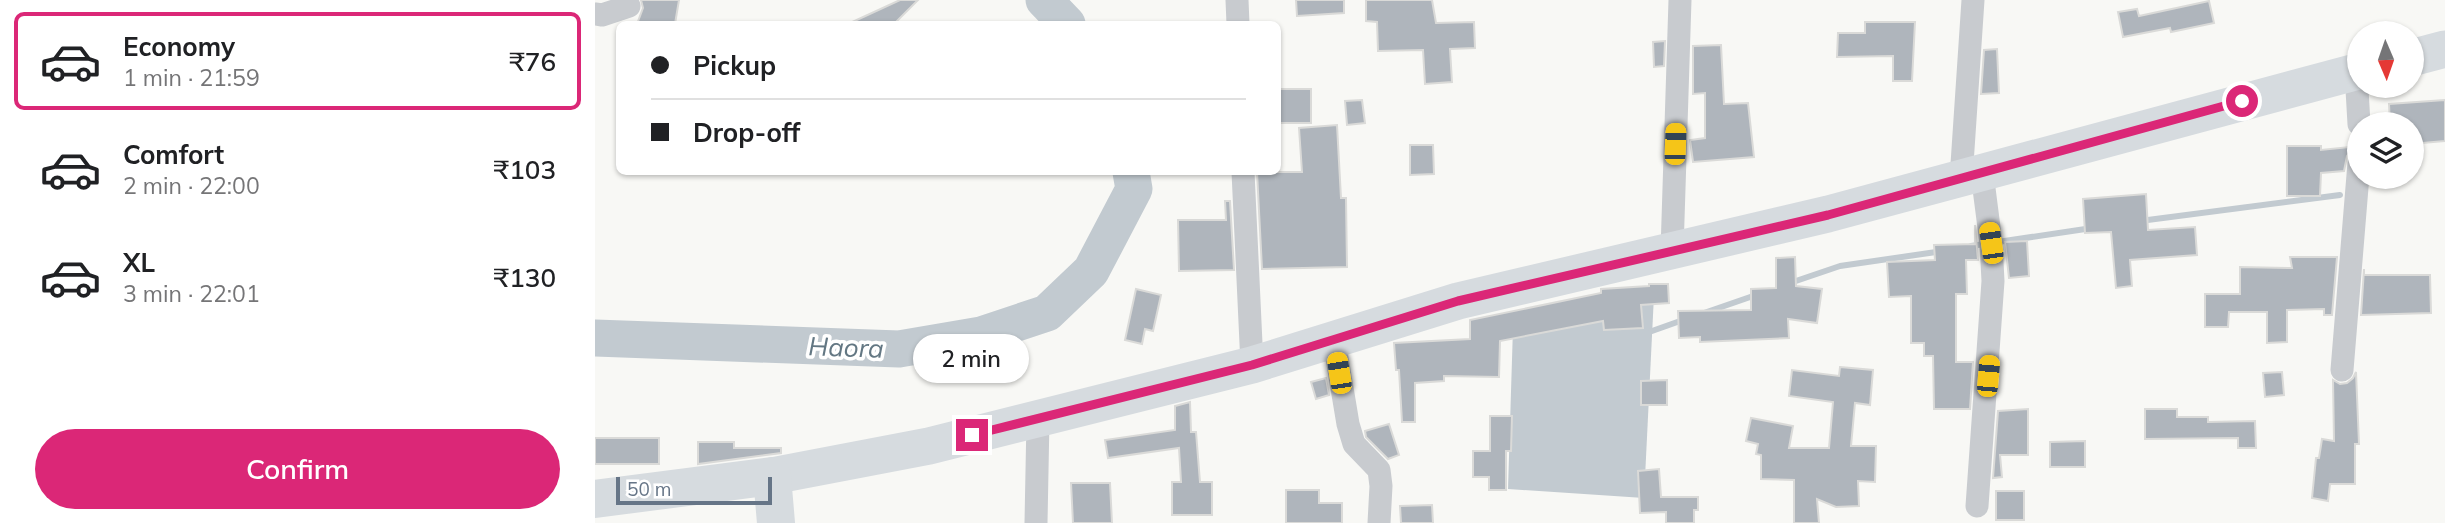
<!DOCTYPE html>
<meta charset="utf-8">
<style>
:root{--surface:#fff;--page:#f6f6f6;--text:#202124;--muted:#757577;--line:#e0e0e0;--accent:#db2777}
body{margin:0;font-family:Mulish,sans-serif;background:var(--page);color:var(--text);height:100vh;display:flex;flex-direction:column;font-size:26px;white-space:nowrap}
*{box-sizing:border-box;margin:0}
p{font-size:23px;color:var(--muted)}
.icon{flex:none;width:38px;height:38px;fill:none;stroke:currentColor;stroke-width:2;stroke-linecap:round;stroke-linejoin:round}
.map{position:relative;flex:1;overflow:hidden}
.drawer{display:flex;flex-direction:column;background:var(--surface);width:595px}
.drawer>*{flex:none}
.hud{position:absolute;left:21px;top:21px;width:665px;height:154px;border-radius:10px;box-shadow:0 2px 5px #0004;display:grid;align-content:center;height:154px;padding:0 35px;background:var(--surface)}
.needle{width:46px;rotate:178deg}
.buttons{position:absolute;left:1752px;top:21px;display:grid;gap:14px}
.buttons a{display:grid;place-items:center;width:77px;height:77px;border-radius:50%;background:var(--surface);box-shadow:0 2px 5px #0004;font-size:35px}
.scale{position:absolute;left:21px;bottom:18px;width:156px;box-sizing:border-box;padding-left:7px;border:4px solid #667587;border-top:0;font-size:19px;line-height:24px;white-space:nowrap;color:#667587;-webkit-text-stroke:5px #fff;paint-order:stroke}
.end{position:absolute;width:32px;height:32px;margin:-16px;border:9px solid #db2777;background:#fff;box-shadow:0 0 0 4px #fff}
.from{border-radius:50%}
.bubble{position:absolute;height:49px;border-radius:24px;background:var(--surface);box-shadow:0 2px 5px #0004;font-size:23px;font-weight:600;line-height:49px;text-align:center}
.car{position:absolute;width:21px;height:42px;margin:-21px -10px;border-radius:9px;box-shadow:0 0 5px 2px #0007;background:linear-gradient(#f5c518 24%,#345 0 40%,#f5c518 0 76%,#345 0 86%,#f5c518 0)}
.hud b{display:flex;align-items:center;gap:24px;height:66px;font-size:26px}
.hud b+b{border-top:2px solid var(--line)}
.hud i{width:18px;height:18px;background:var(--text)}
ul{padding:12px 0 0;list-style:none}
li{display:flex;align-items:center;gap:21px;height:98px;margin:0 14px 10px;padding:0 21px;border:4px solid transparent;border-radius:10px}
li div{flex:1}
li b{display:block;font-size:26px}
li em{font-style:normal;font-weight:600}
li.active{border-color:var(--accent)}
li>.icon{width:63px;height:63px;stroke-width:1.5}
.cta{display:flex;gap:14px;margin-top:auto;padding:14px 35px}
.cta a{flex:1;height:80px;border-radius:42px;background:var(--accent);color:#fff;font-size:28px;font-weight:600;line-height:80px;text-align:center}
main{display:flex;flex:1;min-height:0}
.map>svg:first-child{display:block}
</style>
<main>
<section class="drawer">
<ul>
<li class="active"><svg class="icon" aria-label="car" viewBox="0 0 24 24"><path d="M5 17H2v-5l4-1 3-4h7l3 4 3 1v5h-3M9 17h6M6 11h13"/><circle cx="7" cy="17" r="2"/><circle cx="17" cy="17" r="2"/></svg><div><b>Economy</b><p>1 min · 21:59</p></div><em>₹76</em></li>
<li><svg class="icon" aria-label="car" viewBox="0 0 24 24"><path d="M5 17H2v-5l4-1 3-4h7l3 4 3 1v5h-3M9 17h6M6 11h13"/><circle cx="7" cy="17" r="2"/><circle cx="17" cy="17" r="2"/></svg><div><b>Comfort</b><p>2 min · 22:00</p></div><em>₹103</em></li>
<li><svg class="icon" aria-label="car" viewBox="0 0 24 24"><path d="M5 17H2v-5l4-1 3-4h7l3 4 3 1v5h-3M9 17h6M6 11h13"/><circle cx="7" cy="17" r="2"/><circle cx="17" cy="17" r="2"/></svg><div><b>XL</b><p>3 min · 22:01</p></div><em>₹130</em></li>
</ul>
<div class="cta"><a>Confirm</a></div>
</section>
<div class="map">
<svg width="1850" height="523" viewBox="0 0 1850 523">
<rect width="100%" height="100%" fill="#f8f8f5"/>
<path fill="#c2cad0" d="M 1059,295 L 1049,498 L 913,489 L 918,327 Z"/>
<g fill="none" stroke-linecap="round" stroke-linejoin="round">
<g stroke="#c2cad0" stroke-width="6">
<path d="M 1545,221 L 1745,195"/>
<path d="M 1376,246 L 1497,228"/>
<path d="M 1195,283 L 1245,266 L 1348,251"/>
<path d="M 1109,313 L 1161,295"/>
<path d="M 1057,331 L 1088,320"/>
</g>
<g stroke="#c2cad0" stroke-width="37">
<path d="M 449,0 L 472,24"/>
<path d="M 0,338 L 304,349 L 386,335 L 452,313 L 496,271 L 539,189 L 536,172"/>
</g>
</g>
<g fill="#afb5bc" stroke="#dadad8" stroke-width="2">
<path d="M 46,0 L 84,0 L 80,24 L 42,24 L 48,8 Z"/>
<path d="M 305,0 L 323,0 L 301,22 L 295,24 L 253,24 Z"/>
<path d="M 701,0 L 749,0 L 749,13 L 702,16 Z"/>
<path d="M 771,0 L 837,0 L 841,23 L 879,22 L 880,48 L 855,49 L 857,82 L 830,84 L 828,50 L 783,51 L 782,22 L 771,21 Z"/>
<path d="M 1614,1 L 1619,23 L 1576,32 L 1575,28 L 1528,37 L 1523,12 L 1542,9 L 1544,16 Z"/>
<path d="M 1270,22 L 1320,22 L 1317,81 L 1298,81 L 1298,56 L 1242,57 L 1243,33 L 1270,33 Z"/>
<path d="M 1070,41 L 1069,66 L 1059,67 L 1058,42 Z"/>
<path d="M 1126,45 L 1129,104 L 1153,103 L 1159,157 L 1098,162 L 1095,140 L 1110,138 L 1110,93 L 1098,94 L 1098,46 Z"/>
<path d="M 1402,49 L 1404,93 L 1386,94 L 1389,50 Z"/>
<rect x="682" y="89" width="34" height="34"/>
<path d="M 767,100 L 770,123 L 752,125 L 750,101 Z"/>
<path d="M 1850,100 L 1850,141 L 1816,144 L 1816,124 L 1795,124 L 1794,104 Z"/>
<path d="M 742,125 L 746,198 L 751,198 L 752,267 L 667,269 L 662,172 L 707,172 L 704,128 Z"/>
<path d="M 815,145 L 838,145 L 839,174 L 815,175 Z"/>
<path d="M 1692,146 L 1726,146 L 1726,150 L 1764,146 L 1764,149 L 1757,151 L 1752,156 L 1749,171 L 1726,173 L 1725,196 L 1692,196 Z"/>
<path d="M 1551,194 L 1553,230 L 1600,227 L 1602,255 L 1535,260 L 1537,286 L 1521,288 L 1516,232 L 1490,233 L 1488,199 Z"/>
<path d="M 630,201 L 635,201 L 639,270 L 584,271 L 583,220 L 631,220 Z"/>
<path d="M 1380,225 L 1383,260 L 1371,260 L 1372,294 L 1361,294 L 1361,362 L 1378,362 L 1375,409 L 1339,409 L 1338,356 L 1329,356 L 1329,343 L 1316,343 L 1316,296 L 1294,297 L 1292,262 L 1340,260 L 1339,245 L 1380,244 Z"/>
<path d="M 1432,241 L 1434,276 L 1414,278 L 1410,242 Z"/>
<path d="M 1200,257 L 1201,286 L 1227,289 L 1222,323 L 1193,319 L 1194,338 L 1105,342 L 1105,337 L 1084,338 L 1083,311 L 1156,310 L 1156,289 L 1181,288 L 1181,258 Z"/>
<path d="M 1695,257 L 1742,257 L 1737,315 L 1729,315 L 1729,309 L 1692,310 L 1692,342 L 1672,343 L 1672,312 L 1634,312 L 1633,327 L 1610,327 L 1610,294 L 1645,294 L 1645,267 L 1697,268 Z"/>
<path d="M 1769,269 L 1769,275 L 1835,275 L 1836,313 L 1766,315 Z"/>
<path d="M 1054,284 L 1073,284 L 1074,303 L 1046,305 L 1048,328 L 1009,330 L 1008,321 L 905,341 L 904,377 L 849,376 L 849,381 L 820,383 L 820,422 L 807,422 L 804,370 L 801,370 L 799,343 L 875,339 L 875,320 L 1006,293 L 1006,289 L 1054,286 Z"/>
<path d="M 541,289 L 566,295 L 558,331 L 550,329 L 547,344 L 530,340 Z"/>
<path d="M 1245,367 L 1278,370 L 1275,405 L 1260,403 L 1256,446 L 1281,446 L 1280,482 L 1263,481 L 1264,506 L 1241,507 L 1222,499 L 1224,523 L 1199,523 L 1199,480 L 1166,479 L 1166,455 L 1161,454 L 1163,444 L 1151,441 L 1156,418 L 1198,426 L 1194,448 L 1234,448 L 1238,402 L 1194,396 L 1197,370 L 1244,376 Z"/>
<path d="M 1687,372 L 1689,395 L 1670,397 L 1668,373 Z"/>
<path d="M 1761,372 L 1764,444 L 1760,444 L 1760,484 L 1735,484 L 1733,501 L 1717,498 L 1721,458 L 1724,458 L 1727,439 L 1739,441 L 1738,380 L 1745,384 L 1752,383 L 1758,378 Z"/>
<path d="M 731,378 L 734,395 L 721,399 L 716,382 Z"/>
<path d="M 1072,380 L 1072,405 L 1046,405 L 1046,381 Z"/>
<path d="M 595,402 L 596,432 L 601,432 L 605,482 L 617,482 L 617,515 L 577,515 L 577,482 L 586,482 L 584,448 L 513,458 L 510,440 L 580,430 L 580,406 Z"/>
<path d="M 1433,409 L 1433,455 L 1405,455 L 1407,477 L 1398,478 L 1403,411 Z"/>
<path d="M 1550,409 L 1582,409 L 1582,417 L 1613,417 L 1613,422 L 1660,421 L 1661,448 L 1643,448 L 1643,438 L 1550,439 Z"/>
<path d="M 895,416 L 917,416 L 916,451 L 911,451 L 911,490 L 894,490 L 894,477 L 878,477 L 878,451 L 895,451 Z"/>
<path d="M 794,424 L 804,455 L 793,459 L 771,437 L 770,431 Z"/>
<rect x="0" y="438" width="64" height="26"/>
<path d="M 1490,441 L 1490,467 L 1455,467 L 1455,442 Z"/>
<path d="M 103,442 L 139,442 L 139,448 L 186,448 L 186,453 L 103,464 Z"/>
<path d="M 1064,469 L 1066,497 L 1103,497 L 1103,510 L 1099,510 L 1099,523 L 1071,523 L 1071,512 L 1045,513 L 1043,471 Z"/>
<path d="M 476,483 L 515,483 L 517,523 L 478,523 Z"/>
<path d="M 691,490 L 724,490 L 724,503 L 747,503 L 747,523 L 691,523 Z"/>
<rect x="1401" y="491" width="28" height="29"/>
<path d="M 837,505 L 838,523 L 806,523 L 805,506 Z"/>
</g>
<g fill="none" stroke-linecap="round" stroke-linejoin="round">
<g stroke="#c8cbcf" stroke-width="23">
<path d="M 642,0 L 643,24"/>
<path d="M 0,14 L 7,15 L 34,6"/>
<path d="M 1761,72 L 1764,124"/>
<path d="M 648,172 L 657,365"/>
<path d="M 1366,179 L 1378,0"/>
<path d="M 1077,251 L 1085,0"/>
<path d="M 739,340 L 753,424 L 759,444 L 784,470 L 786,486 L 784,523"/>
<path d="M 1747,370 L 1764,163"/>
<path d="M 1382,506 L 1398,281 L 1396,243 L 1387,173"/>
<path d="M 441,523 L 443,419"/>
</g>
<g stroke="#d6dbdf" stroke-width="37">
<path d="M 1816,58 L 1850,49"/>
<path d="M 177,476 L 334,446 L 657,365 L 863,301 L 1233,214 L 1764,71"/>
</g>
<path stroke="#d6dbdf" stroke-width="38" d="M 0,499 L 177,476 L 181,523"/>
</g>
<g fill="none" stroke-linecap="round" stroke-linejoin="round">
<path stroke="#db2777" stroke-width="9" d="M 377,435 L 657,365 L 863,301 L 1233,215 L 1647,101"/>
</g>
<g text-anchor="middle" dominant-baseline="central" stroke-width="7" stroke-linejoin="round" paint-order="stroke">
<g font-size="26" font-style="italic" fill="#637783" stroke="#fff">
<text transform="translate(251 347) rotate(2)">Haora</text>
</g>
</g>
</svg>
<div class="buttons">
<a><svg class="needle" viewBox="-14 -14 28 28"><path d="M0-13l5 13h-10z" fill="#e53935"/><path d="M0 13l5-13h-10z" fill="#757577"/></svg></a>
<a><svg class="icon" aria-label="layers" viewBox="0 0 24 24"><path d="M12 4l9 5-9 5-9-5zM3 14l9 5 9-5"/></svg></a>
</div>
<div class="scale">50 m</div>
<i class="end from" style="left:1647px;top:101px"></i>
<i class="end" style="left:377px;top:435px"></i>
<div class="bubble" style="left:318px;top:334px;width:116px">2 min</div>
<i class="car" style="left:1080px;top:144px;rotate:2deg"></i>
<i class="car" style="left:1396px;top:243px;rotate:352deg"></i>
<i class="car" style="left:744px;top:373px;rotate:351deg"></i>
<i class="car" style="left:1393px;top:376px;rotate:5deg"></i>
<div class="hud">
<b><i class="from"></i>Pickup</b>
<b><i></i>Drop-off</b>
</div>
</div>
</main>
